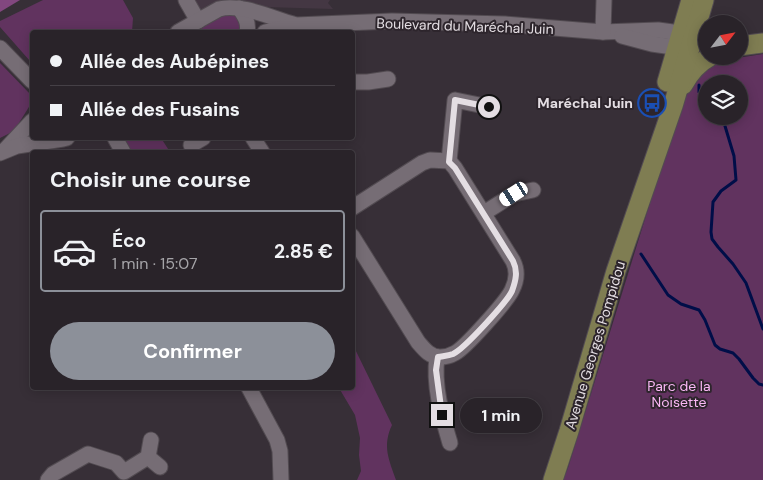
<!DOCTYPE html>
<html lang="fr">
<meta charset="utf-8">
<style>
:root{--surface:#292329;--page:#312b31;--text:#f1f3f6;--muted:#a5a4a8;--line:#454046;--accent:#8c9099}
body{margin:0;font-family:"DM Sans",sans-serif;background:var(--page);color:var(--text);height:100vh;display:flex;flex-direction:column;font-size:19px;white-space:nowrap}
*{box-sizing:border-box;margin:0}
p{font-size:16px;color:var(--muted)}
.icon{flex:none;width:28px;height:28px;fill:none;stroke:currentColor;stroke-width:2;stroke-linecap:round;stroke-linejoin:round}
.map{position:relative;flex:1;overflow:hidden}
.panel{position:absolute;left:30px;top:150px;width:325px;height:240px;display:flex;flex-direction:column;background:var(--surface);border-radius:5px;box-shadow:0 2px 12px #0003,0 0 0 1px var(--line)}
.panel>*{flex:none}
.banner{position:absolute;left:30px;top:30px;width:325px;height:110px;border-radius:5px;box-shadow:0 2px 12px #0003,0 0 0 1px var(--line);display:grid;align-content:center;height:110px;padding:0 20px;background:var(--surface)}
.needle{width:32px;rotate:58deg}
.controls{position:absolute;left:698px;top:15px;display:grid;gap:10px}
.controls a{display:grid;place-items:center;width:50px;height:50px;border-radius:50%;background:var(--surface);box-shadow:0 2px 12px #0003,0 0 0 1px var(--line);font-size:25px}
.end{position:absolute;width:22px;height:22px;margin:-11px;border:6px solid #e4dee3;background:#111;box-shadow:0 0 0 2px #111}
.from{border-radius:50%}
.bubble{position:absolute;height:35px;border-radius:18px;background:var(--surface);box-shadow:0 2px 12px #0003,0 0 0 1px var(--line);font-size:16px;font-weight:700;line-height:35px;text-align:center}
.car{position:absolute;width:15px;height:30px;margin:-15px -8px;border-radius:6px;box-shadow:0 0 4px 1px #0007;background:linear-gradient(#fff 24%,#345 0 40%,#fff 0 76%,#345 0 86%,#fff 0)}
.banner b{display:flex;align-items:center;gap:18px;height:48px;font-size:19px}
.banner b+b{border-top:1px solid var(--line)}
.banner i{width:12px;height:12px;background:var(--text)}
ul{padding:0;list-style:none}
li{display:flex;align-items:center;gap:15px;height:82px;margin:0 10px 8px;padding:0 10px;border:2px solid var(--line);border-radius:5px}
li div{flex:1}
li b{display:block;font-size:19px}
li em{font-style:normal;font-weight:700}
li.active{border-color:var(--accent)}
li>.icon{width:45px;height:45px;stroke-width:1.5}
h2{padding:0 20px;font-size:22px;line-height:60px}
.cta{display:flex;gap:10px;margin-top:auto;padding:10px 20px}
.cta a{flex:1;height:58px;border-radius:30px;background:var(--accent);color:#fff;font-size:20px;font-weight:700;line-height:58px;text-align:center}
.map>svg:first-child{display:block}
</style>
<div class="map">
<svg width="763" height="480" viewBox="0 0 763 480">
<rect width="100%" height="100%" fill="#372f37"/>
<path fill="#443743" d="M 193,0 L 330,0 L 328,3 L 333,9 L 265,7 L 237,3 L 201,13 Z"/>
<g fill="#61335f" fill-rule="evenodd">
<path d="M 43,0 L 123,0 L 133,18 L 132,32 L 32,32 L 32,61 L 30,61 L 0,27 L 0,21 Z"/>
<path d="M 226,12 L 235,15 L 242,25 L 241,32 L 186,32 Z"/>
<path d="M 763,54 L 763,480 L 563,480 L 568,468 L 688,80 L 711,62 ZM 706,84 L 739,84 L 739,116 L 706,116 Z"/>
<path d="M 0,63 L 32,96 L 32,102 L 14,131 L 0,138 Z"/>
<path d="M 124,138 L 161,138 L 170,152 L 132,152 Z"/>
<path d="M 353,345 L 392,425 C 382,446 389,460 396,480 L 357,480 L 361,471 L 359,455 L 360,438 L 355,415 L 339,388 L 352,388 Z"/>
</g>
<path fill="#82477f" d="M 0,0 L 20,0 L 0,12 Z"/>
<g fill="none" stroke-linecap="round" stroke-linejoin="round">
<g stroke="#000e48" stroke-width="3">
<path d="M 699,85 L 699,92 L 706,102"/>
<path d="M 722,116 L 734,156 L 736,180 L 721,191 L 713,202 L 711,232 L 712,239 L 718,247 L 733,264 L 746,283 L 763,329"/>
<path d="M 641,254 L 668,295 L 681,304 L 699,310 L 705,320 L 715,345 L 720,349 L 733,353 L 739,359 L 753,378 L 759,384 L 763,385"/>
</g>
<defs>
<g id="minor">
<path d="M 186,0 L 198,21"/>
<path d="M 239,8 C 245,16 249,23 247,32"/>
<path d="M 178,32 L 219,9 C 240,3 272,18 293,24"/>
<path d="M 265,32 L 296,25 L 392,21 L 505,24 L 603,32 L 658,30 L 680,33"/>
<path d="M 603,32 L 604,0"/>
<path d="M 622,36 L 652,44 L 687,49"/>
<path d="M 0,48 L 32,81"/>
<path d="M 352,82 L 368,82 L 388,79"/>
<path d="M 115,138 L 123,152"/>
<path d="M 253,138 L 262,152"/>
<path d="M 191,145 L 203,138"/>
<path d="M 5,150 L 32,121"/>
<path d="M 0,153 L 17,146 L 63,139 L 67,138"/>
<path d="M 449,161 L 455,100 L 489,107"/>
<path d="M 352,208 L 422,163 L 430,160 L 449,161 L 455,168 L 513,261 C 518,271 517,280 512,290 C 507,301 465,348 455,353 C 450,356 445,357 440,357 C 430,357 424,349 418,342 L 352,236"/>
<path d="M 484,213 L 514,194 L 533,190"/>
<path d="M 437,357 C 433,385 442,416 450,443"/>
<path d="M 249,388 L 277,440 L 280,451 L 281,480"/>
<path d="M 148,457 L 160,467"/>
<path d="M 48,480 L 53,474 L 88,454 L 116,463 L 124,472 L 148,457 L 151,440"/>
</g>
<g id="major">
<path d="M 739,46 L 763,43"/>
<path d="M 667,82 L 691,0"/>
<path d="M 683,85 C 690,72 698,63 711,56"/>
<path d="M 553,480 L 569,431 L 616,271 L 673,106 L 704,0"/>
</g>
</defs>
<use href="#minor" stroke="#524b51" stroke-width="17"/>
<use href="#major" stroke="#524b51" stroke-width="21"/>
<use href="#minor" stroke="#766d75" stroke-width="15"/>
<use href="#major" stroke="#7f7d52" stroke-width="19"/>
</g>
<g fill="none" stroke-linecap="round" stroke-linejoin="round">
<path stroke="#e4dee3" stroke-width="6" d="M 442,415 L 436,370 L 438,357 C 443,356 448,356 453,354 C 464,349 507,302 512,291 C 516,280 518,271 513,261 L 455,168 L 449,162 L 455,100 L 489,107"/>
</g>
<defs>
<symbol id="bus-ring" viewBox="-11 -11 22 22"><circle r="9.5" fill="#2d252c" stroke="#1a4fb4" stroke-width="1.5"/><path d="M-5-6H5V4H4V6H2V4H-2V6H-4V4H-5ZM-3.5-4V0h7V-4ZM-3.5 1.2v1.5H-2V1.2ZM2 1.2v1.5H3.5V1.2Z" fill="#1a4fb4"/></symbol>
</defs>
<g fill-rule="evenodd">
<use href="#bus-ring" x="636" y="87" width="32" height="32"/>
</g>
<g text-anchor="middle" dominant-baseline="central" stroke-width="4" stroke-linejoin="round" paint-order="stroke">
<g font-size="14" fill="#e4dee3" stroke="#2d252c">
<text transform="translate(465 26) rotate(2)">Boulevard du Maréchal Juin</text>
<text transform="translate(595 345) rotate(-73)">Avenue Georges Pompidou</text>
</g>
<g font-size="14" font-weight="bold" fill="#e4dee3" stroke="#2d252c" text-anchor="end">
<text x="633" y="103">Maréchal Juin</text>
</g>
<g font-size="14" fill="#fab7f6" stroke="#2d252c">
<text x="679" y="386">Parc de la<tspan x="679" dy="16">Noisette</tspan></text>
</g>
</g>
</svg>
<div class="controls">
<a><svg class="needle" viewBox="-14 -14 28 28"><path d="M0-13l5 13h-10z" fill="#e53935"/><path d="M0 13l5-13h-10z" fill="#a5a4a8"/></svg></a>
<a><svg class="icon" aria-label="layers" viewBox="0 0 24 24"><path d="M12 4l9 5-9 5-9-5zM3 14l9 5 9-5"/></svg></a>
</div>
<i class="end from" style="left:489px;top:107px"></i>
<i class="end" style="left:442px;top:415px"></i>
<div class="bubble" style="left:460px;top:398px;width:82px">1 min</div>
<i class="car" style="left:514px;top:194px;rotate:237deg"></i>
<div class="banner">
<b><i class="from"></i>Allée des Aubépines</b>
<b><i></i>Allée des Fusains</b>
</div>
<section class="panel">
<h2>Choisir une course</h2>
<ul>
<li class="active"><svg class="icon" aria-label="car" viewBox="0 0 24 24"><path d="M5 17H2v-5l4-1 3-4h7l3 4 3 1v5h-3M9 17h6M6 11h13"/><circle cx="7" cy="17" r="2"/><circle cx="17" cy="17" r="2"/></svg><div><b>Éco</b><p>1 min · 15:07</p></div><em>2.85 €</em></li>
</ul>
<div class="cta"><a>Confirmer</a></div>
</section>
</div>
